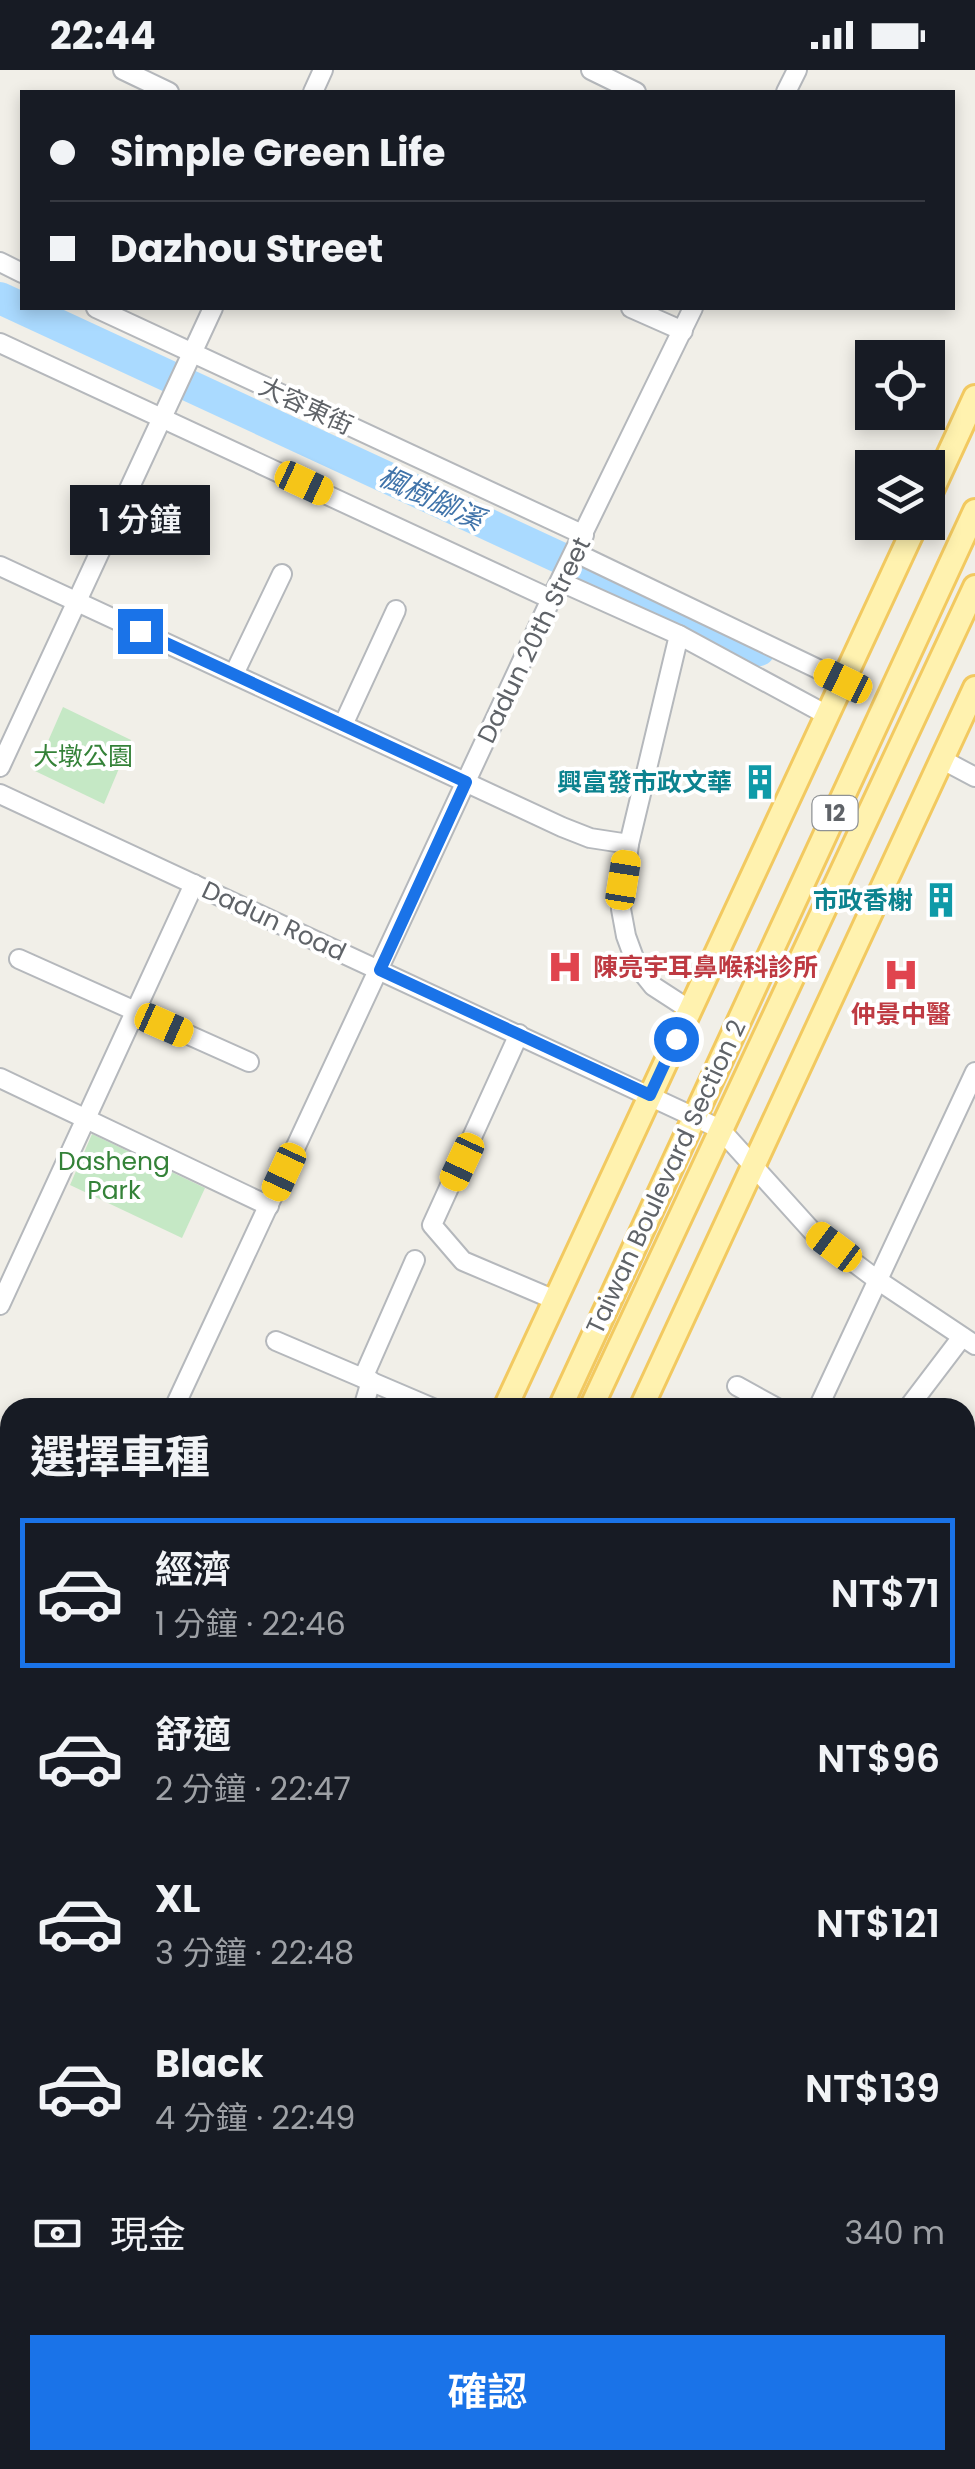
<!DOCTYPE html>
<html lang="zh-TW">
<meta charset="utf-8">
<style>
:root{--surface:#171b24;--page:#20242c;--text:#f1f3f6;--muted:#9ea1a6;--line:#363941;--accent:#1a73e8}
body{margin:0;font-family:Poppins,"Noto Sans TC",sans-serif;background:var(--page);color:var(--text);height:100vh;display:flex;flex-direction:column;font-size:38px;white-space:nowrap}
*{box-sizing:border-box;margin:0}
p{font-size:32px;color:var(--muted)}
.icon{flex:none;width:55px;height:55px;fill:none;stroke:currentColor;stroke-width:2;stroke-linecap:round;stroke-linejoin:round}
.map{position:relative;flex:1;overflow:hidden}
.details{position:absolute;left:0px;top:1328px;width:975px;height:1072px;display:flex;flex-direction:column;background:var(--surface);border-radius:30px 30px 0 0;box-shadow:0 5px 15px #0003}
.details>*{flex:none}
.banner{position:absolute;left:20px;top:20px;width:935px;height:220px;border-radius:0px;box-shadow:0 5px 15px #0003;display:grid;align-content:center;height:220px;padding:0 30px;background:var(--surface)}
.tools{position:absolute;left:855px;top:270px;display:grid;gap:20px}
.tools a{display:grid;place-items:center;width:90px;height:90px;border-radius:0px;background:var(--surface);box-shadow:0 5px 15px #0003;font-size:50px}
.end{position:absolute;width:45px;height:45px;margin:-22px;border:12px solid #1a73e8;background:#fff;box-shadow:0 0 0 5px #fff}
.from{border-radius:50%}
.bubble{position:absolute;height:70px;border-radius:0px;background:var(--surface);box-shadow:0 5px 15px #0003;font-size:32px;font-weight:600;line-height:70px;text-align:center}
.car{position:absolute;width:30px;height:60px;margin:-30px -15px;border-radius:12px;box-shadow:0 0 8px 2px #0007;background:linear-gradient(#f5c518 24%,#345 0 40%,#f5c518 0 76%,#345 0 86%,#f5c518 0)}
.banner b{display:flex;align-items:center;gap:35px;height:95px;font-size:38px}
.banner b+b{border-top:2px solid var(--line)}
.banner i{width:25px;height:25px;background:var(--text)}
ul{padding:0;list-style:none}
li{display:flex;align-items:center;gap:30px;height:150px;margin:0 20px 15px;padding:0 10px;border:5px solid transparent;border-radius:0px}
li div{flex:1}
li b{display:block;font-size:38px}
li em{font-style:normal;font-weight:600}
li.on{border-color:var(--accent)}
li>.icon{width:90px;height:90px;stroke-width:1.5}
h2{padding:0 30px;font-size:45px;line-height:120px}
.pay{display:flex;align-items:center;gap:25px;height:110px;padding:0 30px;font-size:38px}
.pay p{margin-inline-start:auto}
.primary-button{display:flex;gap:20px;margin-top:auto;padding:20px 30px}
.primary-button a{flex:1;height:115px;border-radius:0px;background:var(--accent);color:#fff;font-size:40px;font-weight:600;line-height:115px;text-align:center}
.status{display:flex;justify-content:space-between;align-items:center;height:70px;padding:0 50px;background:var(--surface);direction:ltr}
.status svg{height:28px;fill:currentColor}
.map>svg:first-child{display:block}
</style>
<div class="status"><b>22:44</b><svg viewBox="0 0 49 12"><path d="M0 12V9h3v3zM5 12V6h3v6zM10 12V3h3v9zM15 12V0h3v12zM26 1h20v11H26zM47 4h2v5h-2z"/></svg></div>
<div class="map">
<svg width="975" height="2399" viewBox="0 0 975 2399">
<rect width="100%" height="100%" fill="#f1efe8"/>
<path fill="#e1ded6" d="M 965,2059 L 975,2061 L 975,2399 L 878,2399 L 859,2390 L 965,2390 Z"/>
<g fill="#c5e8c5">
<path d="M 63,637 L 131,670 L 104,734 L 35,701 Z"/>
<path d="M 92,1064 L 205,1118 L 182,1168 L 70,1115 Z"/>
</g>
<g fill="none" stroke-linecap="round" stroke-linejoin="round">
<path stroke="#aadaff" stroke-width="32" d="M 0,228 L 759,580"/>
<defs>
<g id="minor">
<path d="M 123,0 L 169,22"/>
<path d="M 591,0 L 636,22"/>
<path d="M 313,22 L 323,0"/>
<path d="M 786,22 L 797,0"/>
<path d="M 0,192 L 22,203"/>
<path d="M 96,238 L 584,465"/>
<path d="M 631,238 L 683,261"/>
<path d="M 0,273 L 551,529"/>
<path d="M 576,483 L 843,611"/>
<path d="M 0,496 L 562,757 L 590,768 L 629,774"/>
<path d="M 561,512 L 679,565 L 827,645"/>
<path d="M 679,565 L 629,774 L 621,839 L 626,866 L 637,896 L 653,916 L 690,940"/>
<path d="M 234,604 L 282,504"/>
<path d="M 343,655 L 396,540"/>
<path d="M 943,690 L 975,707"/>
<path d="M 0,697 L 213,238"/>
<path d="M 0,724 L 720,1059 L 812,1161 L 876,1209 L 975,1275"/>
<path d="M 19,889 L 249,992"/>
<path d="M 519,964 L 432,1155 L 463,1191 L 555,1230"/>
<path d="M 0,1008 L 269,1136"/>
<path d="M 0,1235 L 194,814"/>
<path d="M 276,1271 L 433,1338"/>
<path d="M 363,1308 L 415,1190"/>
<path d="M 737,1316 L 777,1338"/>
<path d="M 174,1338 L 551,529 L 693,238"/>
<path d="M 363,1338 L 371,1311"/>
<path d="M 818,1338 L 975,1002"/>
<path d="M 908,1338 L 962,1267"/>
<path d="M 965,1490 L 975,1487"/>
<path d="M 0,1512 L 10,1517"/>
<path d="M 0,1707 L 10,1686"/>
<path d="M 0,1768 L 10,1773"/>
<path d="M 965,1869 L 975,1872"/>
<path d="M 965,2037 L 975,2039"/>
<path d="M 365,2390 L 383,2399"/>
<path d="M 789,2390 L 807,2399"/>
<path d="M 498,2396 L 501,2390"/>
<path d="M 716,2399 L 720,2390"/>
</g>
<g id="major">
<path d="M 928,429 L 975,327"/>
<path d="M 505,1338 L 917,452"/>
<path d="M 560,1338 L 975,441"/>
<path d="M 591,1338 L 975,517"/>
<path d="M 641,1338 L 975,618"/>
<path d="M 23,2399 L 27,2390"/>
<path d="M 70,2399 L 74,2390"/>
<path d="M 103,2399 L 107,2390"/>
<path d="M 147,2399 L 151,2390"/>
</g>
</defs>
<use href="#minor" stroke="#b5b8bc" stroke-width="22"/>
<use href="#major" stroke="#f2c960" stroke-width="28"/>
<use href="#minor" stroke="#fff" stroke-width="18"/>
<use href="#major" stroke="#fff2af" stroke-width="22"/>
</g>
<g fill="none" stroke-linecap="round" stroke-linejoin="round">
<path stroke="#1a73e8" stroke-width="12" d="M 140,561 L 466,712 L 380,900 L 650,1025 L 676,969"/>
</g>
<defs>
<symbol id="building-bare" viewBox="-9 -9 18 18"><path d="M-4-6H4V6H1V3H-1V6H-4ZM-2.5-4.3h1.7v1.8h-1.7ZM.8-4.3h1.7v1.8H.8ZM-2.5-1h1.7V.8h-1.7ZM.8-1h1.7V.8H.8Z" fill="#0f9aa8" stroke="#fff" stroke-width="2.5" paint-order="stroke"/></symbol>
<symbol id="hospital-bare" viewBox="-9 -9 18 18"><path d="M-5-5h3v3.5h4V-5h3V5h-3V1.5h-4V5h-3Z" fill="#e0444e" stroke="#fff" stroke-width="2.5" paint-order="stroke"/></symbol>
</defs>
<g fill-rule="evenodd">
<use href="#building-bare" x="735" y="687" width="50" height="50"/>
<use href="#building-bare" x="916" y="805" width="50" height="50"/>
<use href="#hospital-bare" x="540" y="872" width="50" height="50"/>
<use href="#hospital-bare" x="876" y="880" width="50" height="50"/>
</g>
<g text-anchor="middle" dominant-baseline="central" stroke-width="8" stroke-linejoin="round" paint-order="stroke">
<rect fill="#fff" stroke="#8f9295" stroke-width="2.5" x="812.5" y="726" width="45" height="34" rx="8"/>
<g font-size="22" font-weight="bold" fill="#5f6368">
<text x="835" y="743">12</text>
</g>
<g font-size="25" fill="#5f6368" stroke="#fff">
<text transform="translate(306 336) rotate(25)">大容東街</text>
<text transform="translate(534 570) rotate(-64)">Dadun 20th Street</text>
<text transform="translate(274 851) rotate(25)">Dadun Road</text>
<text transform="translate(666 1107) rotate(-65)">Taiwan Boulevard Section 2</text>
</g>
<g font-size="25" fill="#348238" stroke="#fff">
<text x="83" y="686">大墩公園</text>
<text x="114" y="1091">Dasheng<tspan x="114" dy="29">Park</tspan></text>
</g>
<g font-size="25" font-weight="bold" fill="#0d838f" stroke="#fff" text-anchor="end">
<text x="732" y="712">興富發市政文華</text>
<text x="913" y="830">市政香榭</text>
</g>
<g font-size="25" font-weight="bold" fill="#be3a42" stroke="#fff" text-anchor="start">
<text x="593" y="897">陳亮宇耳鼻喉科診所</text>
<text x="901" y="944" text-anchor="middle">仲景中醫</text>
</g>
<g font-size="28" font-style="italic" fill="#4174aa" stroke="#fff">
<text transform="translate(431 428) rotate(25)">楓樹腳溪</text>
</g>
</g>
</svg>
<div class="tools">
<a><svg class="icon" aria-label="locate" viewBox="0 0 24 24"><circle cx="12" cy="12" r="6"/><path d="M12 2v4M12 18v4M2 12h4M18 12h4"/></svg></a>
<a><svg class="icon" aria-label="layers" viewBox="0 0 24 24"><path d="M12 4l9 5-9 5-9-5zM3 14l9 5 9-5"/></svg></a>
</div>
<i class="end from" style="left:676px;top:969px"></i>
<i class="end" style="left:140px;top:561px"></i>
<div class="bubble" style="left:70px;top:415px;width:140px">1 分鐘</div>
<i class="car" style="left:304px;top:413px;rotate:115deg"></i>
<i class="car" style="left:843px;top:611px;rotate:296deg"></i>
<i class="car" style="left:623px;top:810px;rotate:9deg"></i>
<i class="car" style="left:164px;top:955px;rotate:114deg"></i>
<i class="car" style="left:462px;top:1092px;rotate:205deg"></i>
<i class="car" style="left:284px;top:1102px;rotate:205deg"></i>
<i class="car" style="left:834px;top:1177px;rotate:307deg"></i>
<div class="banner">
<b><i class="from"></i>Simple Green Life</b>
<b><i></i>Dazhou Street</b>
</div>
<section class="details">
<h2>選擇車種</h2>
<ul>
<li class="on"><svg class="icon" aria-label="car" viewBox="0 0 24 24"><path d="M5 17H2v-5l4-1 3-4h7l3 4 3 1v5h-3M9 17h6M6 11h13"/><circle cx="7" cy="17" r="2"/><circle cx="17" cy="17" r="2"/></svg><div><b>經濟</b><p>1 分鐘 · 22:46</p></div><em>NT$71</em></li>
<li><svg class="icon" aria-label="car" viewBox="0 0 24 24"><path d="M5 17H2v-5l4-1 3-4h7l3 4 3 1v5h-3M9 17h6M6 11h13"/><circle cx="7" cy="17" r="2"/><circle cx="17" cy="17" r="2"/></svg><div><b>舒適</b><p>2 分鐘 · 22:47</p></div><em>NT$96</em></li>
<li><svg class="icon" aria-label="car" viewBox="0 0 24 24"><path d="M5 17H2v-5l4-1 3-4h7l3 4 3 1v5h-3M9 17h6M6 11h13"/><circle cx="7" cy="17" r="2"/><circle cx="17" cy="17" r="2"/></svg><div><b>XL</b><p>3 分鐘 · 22:48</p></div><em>NT$121</em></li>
<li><svg class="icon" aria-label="car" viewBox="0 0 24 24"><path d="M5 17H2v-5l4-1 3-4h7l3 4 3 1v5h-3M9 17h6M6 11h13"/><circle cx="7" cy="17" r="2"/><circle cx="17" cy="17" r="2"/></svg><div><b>Black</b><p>4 分鐘 · 22:49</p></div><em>NT$139</em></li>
</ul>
<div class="pay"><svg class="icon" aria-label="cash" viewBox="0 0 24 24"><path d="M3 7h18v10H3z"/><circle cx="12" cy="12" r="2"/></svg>現金<p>340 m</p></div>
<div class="primary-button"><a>確認</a></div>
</section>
</div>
